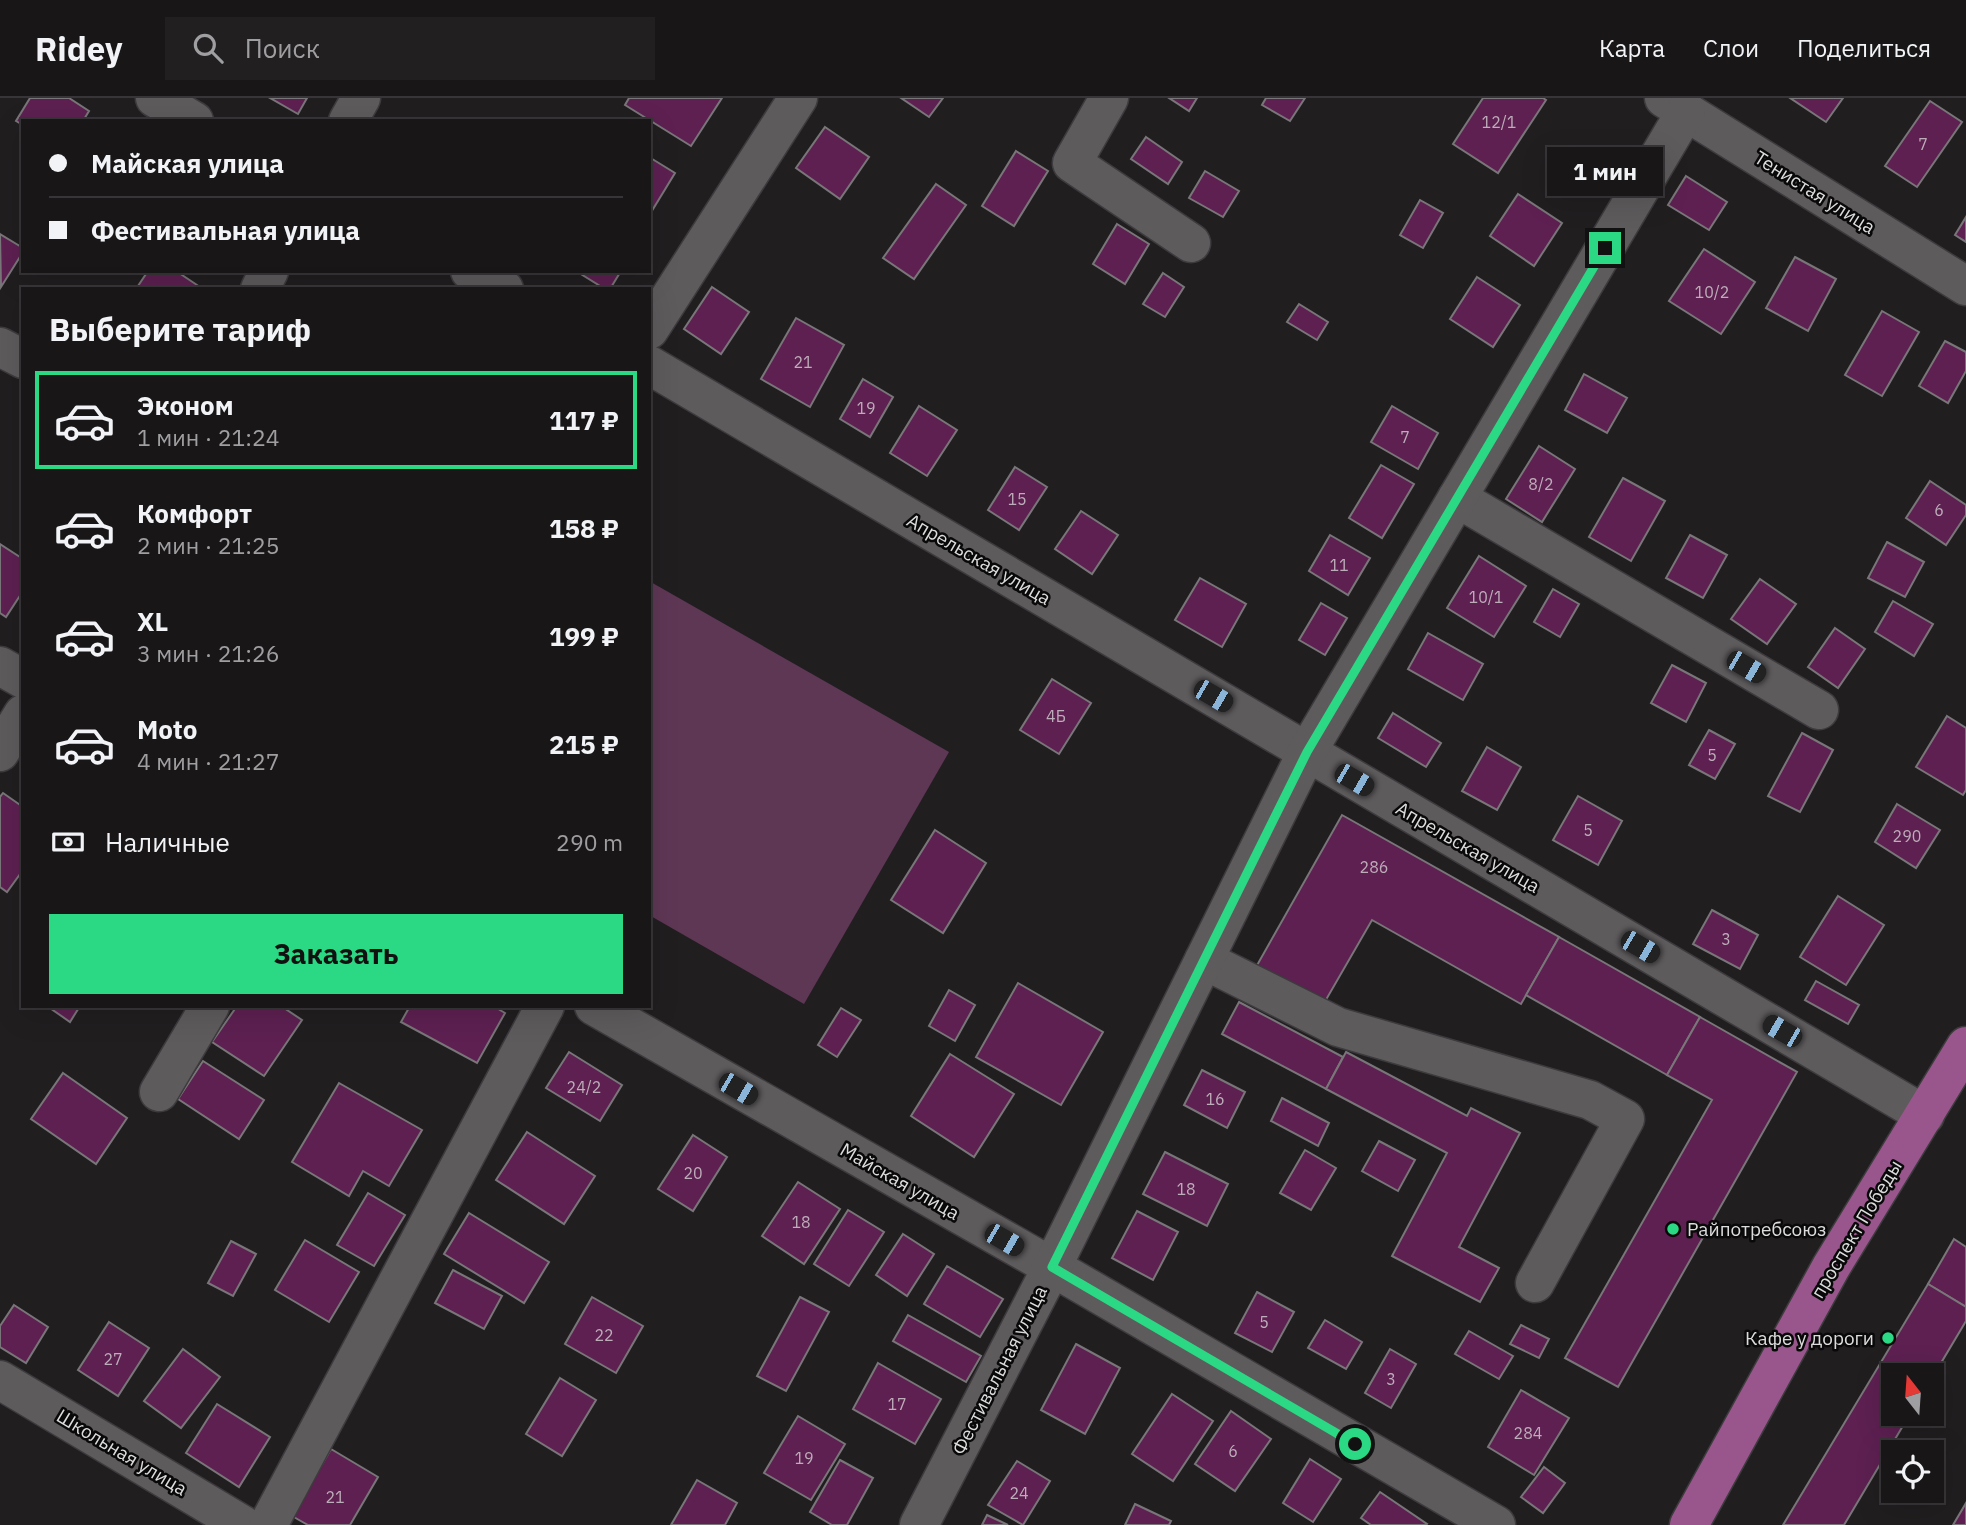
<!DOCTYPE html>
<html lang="ru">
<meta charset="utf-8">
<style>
:root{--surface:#191618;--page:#221f21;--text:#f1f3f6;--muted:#9f9fa2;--line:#373537;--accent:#2bd884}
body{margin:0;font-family:"IBM Plex Sans",sans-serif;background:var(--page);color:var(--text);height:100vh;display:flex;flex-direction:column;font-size:26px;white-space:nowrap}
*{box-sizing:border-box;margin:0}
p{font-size:23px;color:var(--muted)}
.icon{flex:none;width:38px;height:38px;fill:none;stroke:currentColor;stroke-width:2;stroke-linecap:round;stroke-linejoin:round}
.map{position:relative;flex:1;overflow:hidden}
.side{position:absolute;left:21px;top:189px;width:630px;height:721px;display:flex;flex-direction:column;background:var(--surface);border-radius:0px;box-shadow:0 7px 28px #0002,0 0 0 2px var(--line)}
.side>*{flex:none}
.banner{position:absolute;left:21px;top:21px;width:630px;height:154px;border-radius:0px;box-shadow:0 7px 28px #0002,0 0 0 2px var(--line);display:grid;align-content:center;height:154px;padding:0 28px;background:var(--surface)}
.needle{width:46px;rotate:343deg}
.controls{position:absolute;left:1881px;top:1265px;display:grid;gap:14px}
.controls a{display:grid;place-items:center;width:63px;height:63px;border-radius:0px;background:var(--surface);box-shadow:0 7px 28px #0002,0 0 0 2px var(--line);font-size:35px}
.end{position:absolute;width:32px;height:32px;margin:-16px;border:9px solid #2bd884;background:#111;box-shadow:0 0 0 4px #111}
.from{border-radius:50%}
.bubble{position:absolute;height:49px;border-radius:0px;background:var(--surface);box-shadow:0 7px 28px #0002,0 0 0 2px var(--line);font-size:23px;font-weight:700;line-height:49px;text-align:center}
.car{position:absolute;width:21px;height:42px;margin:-21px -10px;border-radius:9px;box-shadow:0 0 5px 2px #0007;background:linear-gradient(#222 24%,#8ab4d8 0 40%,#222 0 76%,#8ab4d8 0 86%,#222 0)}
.banner b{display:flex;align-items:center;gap:24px;height:66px;font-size:26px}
.banner b+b{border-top:2px solid var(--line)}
.banner i{width:18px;height:18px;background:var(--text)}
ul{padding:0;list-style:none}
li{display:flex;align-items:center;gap:21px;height:98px;margin:0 14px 10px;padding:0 14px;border:4px solid transparent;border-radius:0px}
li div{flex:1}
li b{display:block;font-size:26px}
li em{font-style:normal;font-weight:700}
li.selected{border-color:var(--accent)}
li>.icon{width:63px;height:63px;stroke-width:1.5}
h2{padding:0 28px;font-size:32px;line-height:84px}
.pay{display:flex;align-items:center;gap:18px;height:77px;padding:0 28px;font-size:26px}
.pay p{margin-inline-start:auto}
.cta{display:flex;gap:14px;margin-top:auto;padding:14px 28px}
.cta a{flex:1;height:80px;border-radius:0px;background:var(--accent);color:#111;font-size:28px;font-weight:700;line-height:80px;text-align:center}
header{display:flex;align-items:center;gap:42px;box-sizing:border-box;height:98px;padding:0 35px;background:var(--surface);border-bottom:2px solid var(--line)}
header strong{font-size:33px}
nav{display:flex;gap:38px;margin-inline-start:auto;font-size:24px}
.search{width:490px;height:63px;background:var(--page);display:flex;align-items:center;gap:18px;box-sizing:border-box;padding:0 24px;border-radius:0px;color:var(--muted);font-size:26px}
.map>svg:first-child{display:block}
</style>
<header>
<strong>Ridey</strong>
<div class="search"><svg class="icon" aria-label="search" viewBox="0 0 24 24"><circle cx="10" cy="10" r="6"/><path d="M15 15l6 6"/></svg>Поиск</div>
<nav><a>Карта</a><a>Слои</a><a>Поделиться</a></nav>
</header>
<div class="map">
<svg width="1966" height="1427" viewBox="0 0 1966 1427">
<rect width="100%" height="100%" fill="#211e20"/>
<path fill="#5e3755" d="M 649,483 L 949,654 L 804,906 L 649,817 Z"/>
<g fill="#5d2051" stroke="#797679" stroke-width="2">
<path d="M 30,0 L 69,0 L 89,13 L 83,23 L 23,23 L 23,27 L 16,23 Z"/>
<path d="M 270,0 L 307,0 L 298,16 Z"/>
<path d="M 629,0 L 722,0 L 691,48 L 625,7 Z"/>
<path d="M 901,0 L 943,0 L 929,19 Z"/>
<path d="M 1169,0 L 1197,0 L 1189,13 Z"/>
<path d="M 1266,0 L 1305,0 L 1290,23 L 1262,7 Z"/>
<path d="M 1483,0 L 1543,0 L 1546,2 L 1498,75 L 1453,46 Z"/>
<path d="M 1790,0 L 1843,0 L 1826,24 Z"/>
<path d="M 1930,3 L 1962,24 L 1917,89 L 1885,68 Z"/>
<path d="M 825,29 L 869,59 L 840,101 L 796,70 Z"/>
<path d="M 1146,39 L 1182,64 L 1168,86 L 1131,61 Z"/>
<path d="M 1016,53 L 1048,73 L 1014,128 L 982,108 Z"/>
<path d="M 649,59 L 675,75 L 650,116 L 649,116 Z"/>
<path d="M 1205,73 L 1239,93 L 1223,119 L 1189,100 Z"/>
<path d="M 1686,78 L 1727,104 L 1709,132 L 1668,107 Z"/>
<path d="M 936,86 L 966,107 L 914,181 L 883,160 Z"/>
<path d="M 1518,96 L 1562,125 L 1534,168 L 1490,138 Z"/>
<path d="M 1420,102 L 1443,115 L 1423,150 L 1400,137 Z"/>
<path d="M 1966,119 L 1966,144 L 1955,137 Z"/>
<path d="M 1117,126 L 1149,146 L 1125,186 L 1093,166 Z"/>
<path d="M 0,136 L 23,150 L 23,154 L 1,189 Z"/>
<path d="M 1704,151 L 1755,184 L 1721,236 L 1669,203 Z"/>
<path d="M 1795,159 L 1836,181 L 1808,233 L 1766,210 Z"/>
<path d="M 148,173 L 176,173 L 200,189 L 199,191 L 136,191 Z"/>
<path d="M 576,173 L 621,173 L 610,191 L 605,191 Z"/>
<path d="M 1163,175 L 1184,189 L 1165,219 L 1143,206 Z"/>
<path d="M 1477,179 L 1520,207 L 1493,249 L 1450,221 Z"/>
<path d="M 712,189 L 749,214 L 721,256 L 684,231 Z"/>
<path d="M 1299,206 L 1328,224 L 1317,242 L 1287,224 Z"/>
<path d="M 1882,213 L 1919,234 L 1882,298 L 1845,277 Z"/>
<path d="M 796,220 L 844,247 L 810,309 L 761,281 Z"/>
<path d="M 1945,243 L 1966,254 L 1966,273 L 1948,305 L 1919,288 Z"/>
<path d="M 1584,276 L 1627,300 L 1607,335 L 1565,312 Z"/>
<path d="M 863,281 L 893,299 L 870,339 L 840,321 Z"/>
<path d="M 919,308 L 957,332 L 927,378 L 890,355 Z"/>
<path d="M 1392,308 L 1438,335 L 1418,371 L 1371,344 Z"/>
<path d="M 1539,348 L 1575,371 L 1542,424 L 1506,401 Z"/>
<path d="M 1381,367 L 1414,386 L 1382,440 L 1349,420 Z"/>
<path d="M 1015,369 L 1047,389 L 1019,432 L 988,412 Z"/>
<path d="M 1623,380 L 1665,403 L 1631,463 L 1589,439 Z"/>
<path d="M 1930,383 L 1966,407 L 1966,417 L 1946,447 L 1906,420 Z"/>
<path d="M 1081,413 L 1118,437 L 1092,476 L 1055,451 Z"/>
<path d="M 1330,437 L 1370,460 L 1348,497 L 1309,473 Z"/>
<path d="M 1690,437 L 1727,457 L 1703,500 L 1666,480 Z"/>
<path d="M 1887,444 L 1924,464 L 1905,499 L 1868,480 Z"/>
<path d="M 0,446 L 23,461 L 23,493 L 6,519 L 0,515 Z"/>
<path d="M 1479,458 L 1526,488 L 1494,539 L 1447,510 Z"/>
<path d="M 1200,480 L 1246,506 L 1222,549 L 1175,522 Z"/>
<path d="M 1760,481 L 1796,506 L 1767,546 L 1731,521 Z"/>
<path d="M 1553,491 L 1579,506 L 1560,539 L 1534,524 Z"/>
<path d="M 1893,503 L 1933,526 L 1914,558 L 1875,534 Z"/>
<path d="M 1321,505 L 1347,520 L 1325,557 L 1299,542 Z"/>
<path d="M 1835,530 L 1865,551 L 1838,590 L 1808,569 Z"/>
<path d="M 1428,535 L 1483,566 L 1463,602 L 1408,571 Z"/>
<path d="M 1672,567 L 1706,585 L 1686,624 L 1651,605 Z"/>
<path d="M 1052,581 L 1091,605 L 1059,656 L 1020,632 Z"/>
<path d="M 1393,615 L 1441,645 L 1426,669 L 1378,640 Z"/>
<path d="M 1947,618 L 1966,630 L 1966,692 L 1963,697 L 1916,669 Z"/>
<path d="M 1709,632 L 1735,646 L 1715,681 L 1689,667 Z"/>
<path d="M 1802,635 L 1833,652 L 1800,714 L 1768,698 Z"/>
<path d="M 1487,649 L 1521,669 L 1497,712 L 1462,693 Z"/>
<path d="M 3,695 L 23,709 L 23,772 L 7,794 L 0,789 L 0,699 Z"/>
<path d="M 1578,698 L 1622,723 L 1598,767 L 1553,742 Z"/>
<path d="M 1897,706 L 1940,732 L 1916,770 L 1875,744 Z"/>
<path d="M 1342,717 L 1559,839 L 1521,906 L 1372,822 L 1323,907 L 1256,869 Z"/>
<path d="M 935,732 L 986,765 L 943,835 L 891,802 Z"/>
<path d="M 1838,798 L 1884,827 L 1846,887 L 1800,859 Z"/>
<path d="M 1712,812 L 1758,837 L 1740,871 L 1693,846 Z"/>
<path d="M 1559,839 L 1700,919 L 1667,977 L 1526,897 Z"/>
<path d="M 1816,883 L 1859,907 L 1848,926 L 1805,902 Z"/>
<path d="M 1018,885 L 1103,934 L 1061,1007 L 976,959 Z"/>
<path d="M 949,892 L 975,907 L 955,943 L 929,928 Z"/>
<path d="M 1239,904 L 1343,959 L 1326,991 L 1222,936 Z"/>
<path d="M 47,908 L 80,908 L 70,924 Z"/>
<path d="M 237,908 L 281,908 L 302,922 L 264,978 L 212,944 Z"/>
<path d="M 410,908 L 493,908 L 505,915 L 477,965 L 401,924 Z"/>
<path d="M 841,910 L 861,922 L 837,959 L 818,947 Z"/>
<path d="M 1700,919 L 1797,974 L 1618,1289 L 1565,1260 L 1712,1002 L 1667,977 Z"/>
<path d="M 569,954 L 622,987 L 600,1023 L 546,990 Z"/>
<path d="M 1346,954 L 1467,1018 L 1471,1010 L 1520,1035 L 1459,1149 L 1499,1170 L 1480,1204 L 1392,1158 L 1447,1055 L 1326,991 Z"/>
<path d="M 950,956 L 1014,996 L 974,1059 L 911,1018 Z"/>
<path d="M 203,963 L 264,1002 L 239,1041 L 178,1001 Z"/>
<path d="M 1202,972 L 1245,994 L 1227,1030 L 1184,1007 Z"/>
<path d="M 63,975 L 127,1020 L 96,1066 L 31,1021 Z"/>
<path d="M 339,985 L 422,1032 L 389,1088 L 363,1073 L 349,1098 L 292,1064 Z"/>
<path d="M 1282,1000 L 1329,1025 L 1318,1048 L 1271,1023 Z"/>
<path d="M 527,1034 L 595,1078 L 564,1126 L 496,1082 Z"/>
<path d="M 693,1037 L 727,1059 L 693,1113 L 658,1091 Z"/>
<path d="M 1379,1043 L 1415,1062 L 1398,1093 L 1362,1073 Z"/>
<path d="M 1305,1052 L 1336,1070 L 1311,1112 L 1280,1095 Z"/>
<path d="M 1165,1054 L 1228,1086 L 1207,1128 L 1143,1096 Z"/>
<path d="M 798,1084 L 840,1111 L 804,1166 L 762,1138 Z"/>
<path d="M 368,1095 L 405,1117 L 374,1168 L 337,1147 Z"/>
<path d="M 848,1112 L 884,1134 L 849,1188 L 814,1166 Z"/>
<path d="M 1137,1113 L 1178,1134 L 1153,1182 L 1112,1160 Z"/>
<path d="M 469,1115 L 549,1164 L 524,1205 L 444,1156 Z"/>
<path d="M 903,1136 L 934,1156 L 907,1198 L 876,1177 Z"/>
<path d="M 1954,1141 L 1966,1149 L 1966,1209 L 1928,1186 Z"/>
<path d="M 305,1142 L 359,1174 L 329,1224 L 275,1192 Z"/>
<path d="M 231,1143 L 256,1156 L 233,1198 L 208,1185 Z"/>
<path d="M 947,1168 L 1003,1201 L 980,1239 L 924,1206 Z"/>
<path d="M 453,1172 L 502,1198 L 484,1231 L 435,1205 Z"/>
<path d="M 1928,1186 L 1966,1209 L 1966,1223 L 1932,1280 L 1932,1278 L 1894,1278 L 1894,1316 L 1910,1316 L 1844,1427 L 1783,1427 Z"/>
<path d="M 1257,1194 L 1294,1214 L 1272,1254 L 1235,1235 Z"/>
<path d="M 592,1199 L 643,1228 L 616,1275 L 565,1246 Z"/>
<path d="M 800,1199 L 829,1214 L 786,1293 L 757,1278 Z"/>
<path d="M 14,1207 L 48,1229 L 26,1265 L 0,1249 L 0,1228 Z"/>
<path d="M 908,1217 L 981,1258 L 966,1284 L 893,1243 Z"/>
<path d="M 1325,1222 L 1362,1244 L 1346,1271 L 1308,1250 Z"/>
<path d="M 109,1224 L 149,1250 L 118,1298 L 78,1272 Z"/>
<path d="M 1521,1227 L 1549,1241 L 1539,1260 L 1510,1246 Z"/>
<path d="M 1469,1233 L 1513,1258 L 1499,1281 L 1455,1256 Z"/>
<path d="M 1076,1246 L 1120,1270 L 1085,1336 L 1041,1312 Z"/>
<path d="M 183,1251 L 220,1279 L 181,1330 L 144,1303 Z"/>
<path d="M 1390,1251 L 1416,1266 L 1391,1310 L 1365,1295 Z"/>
<path d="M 878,1265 L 941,1301 L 915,1346 L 853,1311 Z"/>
<path d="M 560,1280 L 596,1302 L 562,1358 L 526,1336 Z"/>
<path d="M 1521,1292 L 1569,1320 L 1534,1377 L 1488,1349 Z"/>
<path d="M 1172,1296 L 1213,1323 L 1173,1383 L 1132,1356 Z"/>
<path d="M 217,1306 L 270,1339 L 239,1389 L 186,1355 Z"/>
<path d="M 1231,1313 L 1271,1341 L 1235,1393 L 1195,1366 Z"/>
<path d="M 798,1318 L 845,1346 L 811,1402 L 764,1375 Z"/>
<path d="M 331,1351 L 378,1379 L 350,1427 L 308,1427 L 292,1418 Z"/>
<path d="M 1310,1361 L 1341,1381 L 1313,1424 L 1283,1405 Z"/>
<path d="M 840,1362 L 873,1380 L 847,1427 L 832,1427 L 810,1414 Z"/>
<path d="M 1017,1363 L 1050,1383 L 1023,1427 L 988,1407 Z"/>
<path d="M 1544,1369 L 1565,1385 L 1543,1415 L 1521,1399 Z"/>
<path d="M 697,1382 L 737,1405 L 725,1427 L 671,1427 Z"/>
<path d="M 1380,1394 L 1427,1426 L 1426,1427 L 1371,1427 L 1361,1420 Z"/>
<path d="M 1966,1405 L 1966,1427 L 1953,1427 Z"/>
<path d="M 1135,1406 L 1171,1423 L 1169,1427 L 1125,1427 Z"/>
<path d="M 987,1417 L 1008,1427 L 982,1427 Z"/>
</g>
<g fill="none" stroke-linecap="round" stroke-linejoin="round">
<defs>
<g id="minor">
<path d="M 155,0 L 194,23"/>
<path d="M 1109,0 L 1072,65 L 1191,145"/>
<path d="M 1664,0 L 1966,188"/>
<path d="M 348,23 L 361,0"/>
<path d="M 470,173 L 504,191"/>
<path d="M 260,191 L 269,173"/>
<path d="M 649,232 L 798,0"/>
<path d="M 0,249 L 23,261"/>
<path d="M 649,267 L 1925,1017"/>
<path d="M 1457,400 L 1819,612"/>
<path d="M 0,568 L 23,581"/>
<path d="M 0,654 L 23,616"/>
<path d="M 1204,862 L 1338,929 L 1590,1002 L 1625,1021 L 1535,1185"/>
<path d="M 594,908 L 1052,1169 L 1496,1427"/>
<path d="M 159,994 L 210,908"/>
<path d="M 0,1282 L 243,1427"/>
<path d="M 268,1427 L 545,908"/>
<path d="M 919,1427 L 1052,1169 L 1307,654 L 1686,13"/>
</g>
<path id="major" d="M 1689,1427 L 1831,1169 L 1966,948"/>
</defs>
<use href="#minor" stroke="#3d3b3d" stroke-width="41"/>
<use href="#major" stroke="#3d3b3d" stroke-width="41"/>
<use href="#minor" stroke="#5e5b5d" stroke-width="38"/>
<use href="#major" stroke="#99568c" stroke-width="38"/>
</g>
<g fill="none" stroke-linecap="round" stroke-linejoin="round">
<path stroke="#2bd884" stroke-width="9" d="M 1355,1346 L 1052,1169 L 1307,654 L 1605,150"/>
</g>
<g fill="#2bd884" stroke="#0a0909" stroke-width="2.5">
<circle cx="1673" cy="1131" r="7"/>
<circle cx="1888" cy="1240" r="7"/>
</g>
<g text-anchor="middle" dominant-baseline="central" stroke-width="5" stroke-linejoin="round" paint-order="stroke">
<g font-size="16" fill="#bdadba">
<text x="1499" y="24">12/1</text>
<text x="1923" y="46">7</text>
<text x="1712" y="194">10/2</text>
<text x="803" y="264">21</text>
<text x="866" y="310">19</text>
<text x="1405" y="339">7</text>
<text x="1541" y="386">8/2</text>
<text x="1017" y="401">15</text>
<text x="1939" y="412">6</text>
<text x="1339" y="467">11</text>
<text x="1486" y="499">10/1</text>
<text x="1056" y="618">4Б</text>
<text x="1712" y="657">5</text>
<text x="1588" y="732">5</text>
<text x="1907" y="738">290</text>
<text x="1374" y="769">286</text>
<text x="1726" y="841">3</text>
<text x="584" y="989">24/2</text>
<text x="1215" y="1001">16</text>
<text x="693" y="1075">20</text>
<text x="1186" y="1091">18</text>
<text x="801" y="1124">18</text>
<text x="1264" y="1224">5</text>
<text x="604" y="1237">22</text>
<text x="113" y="1261">27</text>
<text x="1391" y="1281">3</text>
<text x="897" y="1306">17</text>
<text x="1528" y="1335">284</text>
<text x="1233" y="1353">6</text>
<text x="804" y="1360">19</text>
<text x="1019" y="1395">24</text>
<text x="335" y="1399">21</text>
</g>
<g font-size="19" fill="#dddcdd" stroke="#0a0909">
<text transform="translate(1815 94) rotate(32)">Тенистая улица</text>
<text transform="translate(979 461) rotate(30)">Апрельская улица</text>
<text transform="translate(1468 749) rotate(30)">Апрельская улица</text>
<text transform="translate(900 1083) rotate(30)">Майская улица</text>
<text transform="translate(1856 1131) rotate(-59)">проспект Победы</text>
<text transform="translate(999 1272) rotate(-63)">Фестивальная улица</text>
<text transform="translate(122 1354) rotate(31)">Школьная улица</text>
</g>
<g font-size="19" fill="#dddcdd" stroke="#0a0909" text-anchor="start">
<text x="1687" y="1131">Райпотребсоюз</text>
<text x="1874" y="1240" text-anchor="end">Кафе у дороги</text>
</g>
</g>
</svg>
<div class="controls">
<a><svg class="needle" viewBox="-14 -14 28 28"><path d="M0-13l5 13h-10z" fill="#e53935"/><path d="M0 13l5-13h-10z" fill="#9f9fa2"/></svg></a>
<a><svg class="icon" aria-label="locate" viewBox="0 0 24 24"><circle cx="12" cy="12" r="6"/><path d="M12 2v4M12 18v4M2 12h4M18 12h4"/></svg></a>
</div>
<i class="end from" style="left:1355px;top:1346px"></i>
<i class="end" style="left:1605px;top:150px"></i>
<div class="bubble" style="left:1547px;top:49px;width:116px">1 мин</div>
<i class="car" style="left:1746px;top:569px;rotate:120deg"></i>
<i class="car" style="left:1213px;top:598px;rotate:120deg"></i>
<i class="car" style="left:1354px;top:682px;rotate:120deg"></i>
<i class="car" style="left:1640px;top:849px;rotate:120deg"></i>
<i class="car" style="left:1782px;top:933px;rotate:300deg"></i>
<i class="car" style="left:738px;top:991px;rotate:120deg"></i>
<i class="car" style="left:1004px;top:1142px;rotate:120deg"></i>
<div class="banner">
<b><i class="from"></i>Майская улица</b>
<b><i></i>Фестивальная улица</b>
</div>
<section class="side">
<h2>Выберите тариф</h2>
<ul>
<li class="selected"><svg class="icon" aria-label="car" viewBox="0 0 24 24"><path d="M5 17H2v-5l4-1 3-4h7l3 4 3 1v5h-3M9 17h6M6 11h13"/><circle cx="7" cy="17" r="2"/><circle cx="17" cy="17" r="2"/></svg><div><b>Эконом</b><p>1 мин · 21:24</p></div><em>117 ₽</em></li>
<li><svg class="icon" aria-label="car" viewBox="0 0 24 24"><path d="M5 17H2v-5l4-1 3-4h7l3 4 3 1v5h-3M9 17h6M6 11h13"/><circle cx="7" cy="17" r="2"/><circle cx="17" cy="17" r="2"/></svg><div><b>Комфорт</b><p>2 мин · 21:25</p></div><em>158 ₽</em></li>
<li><svg class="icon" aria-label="car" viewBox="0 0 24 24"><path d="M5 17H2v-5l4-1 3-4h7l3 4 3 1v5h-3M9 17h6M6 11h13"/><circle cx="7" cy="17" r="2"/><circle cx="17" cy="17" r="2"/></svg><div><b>XL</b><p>3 мин · 21:26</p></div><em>199 ₽</em></li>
<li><svg class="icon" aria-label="car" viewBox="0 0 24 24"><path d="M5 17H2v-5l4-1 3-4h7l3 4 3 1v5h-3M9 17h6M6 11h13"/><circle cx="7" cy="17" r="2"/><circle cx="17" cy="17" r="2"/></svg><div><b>Moto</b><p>4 мин · 21:27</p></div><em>215 ₽</em></li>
</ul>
<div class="pay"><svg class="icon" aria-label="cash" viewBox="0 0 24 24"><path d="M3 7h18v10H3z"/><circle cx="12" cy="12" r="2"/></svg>Наличные<p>290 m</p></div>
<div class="cta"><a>Заказать</a></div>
</section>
</div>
